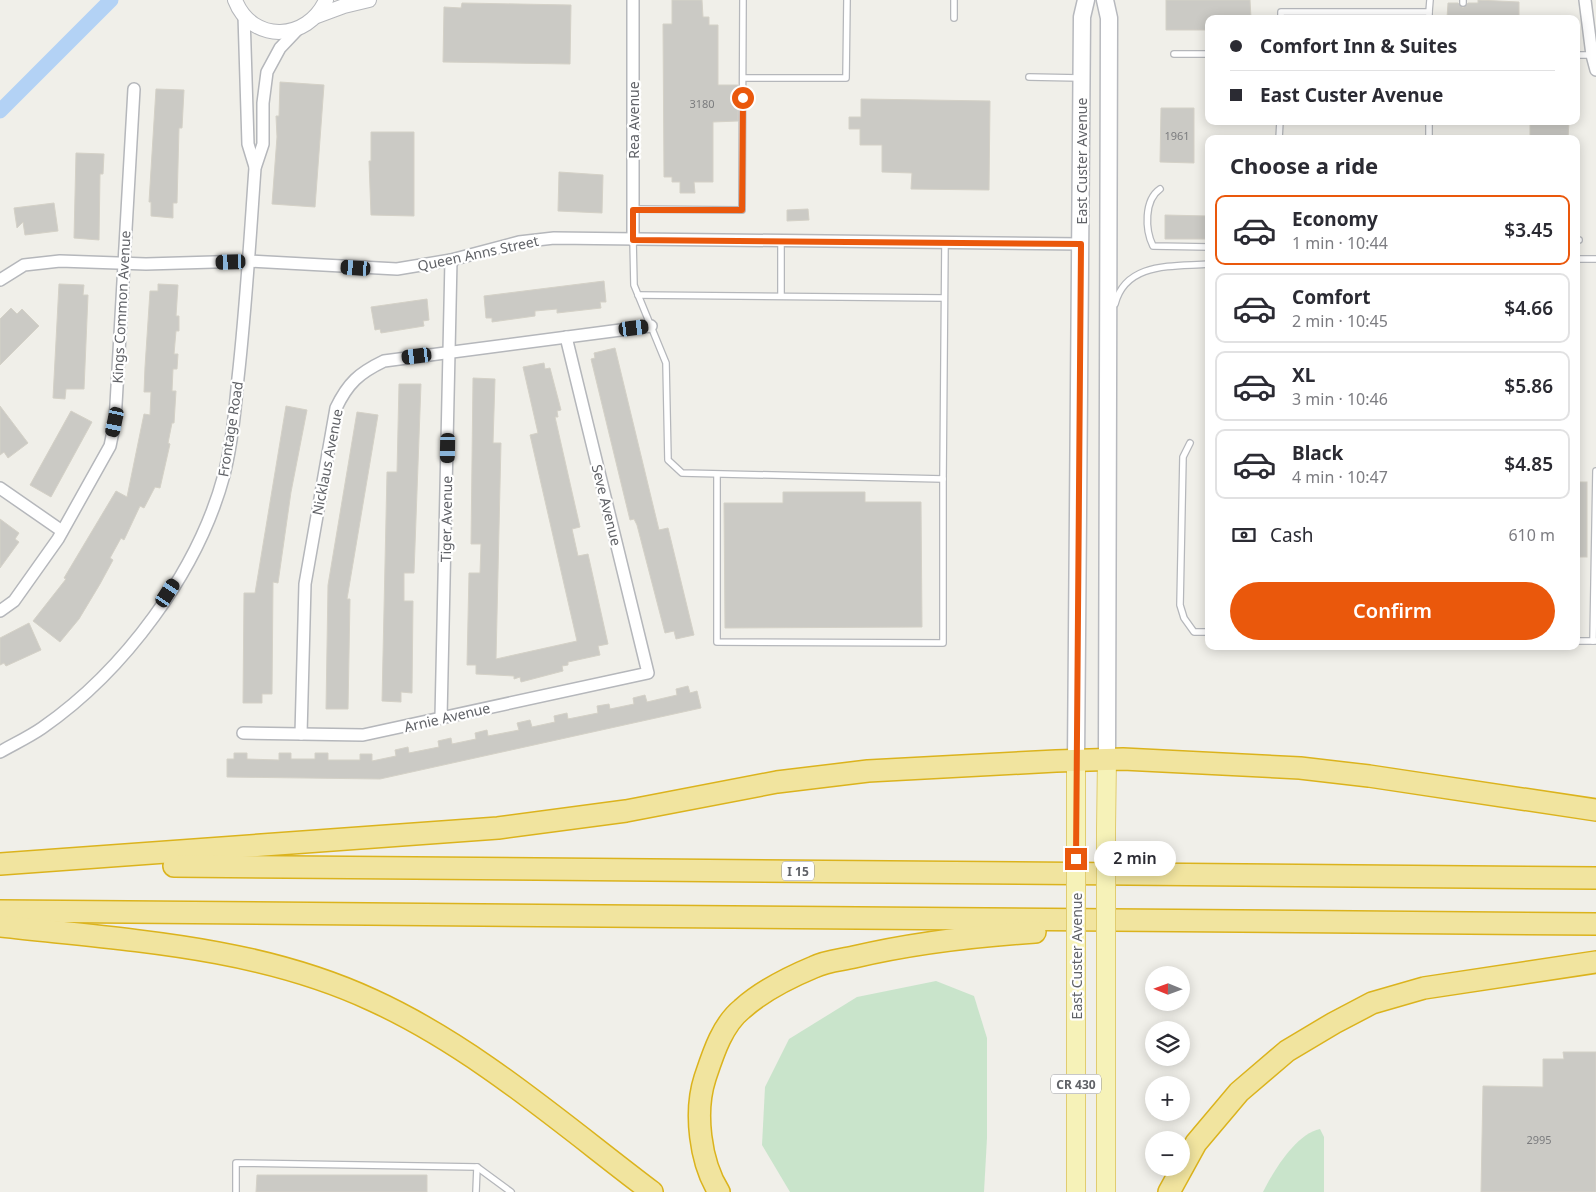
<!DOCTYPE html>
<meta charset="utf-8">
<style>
:root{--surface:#fff;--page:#f7f7f7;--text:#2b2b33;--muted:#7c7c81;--line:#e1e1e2;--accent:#ea580c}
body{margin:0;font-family:"Noto Sans",sans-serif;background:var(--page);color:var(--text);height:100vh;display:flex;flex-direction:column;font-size:19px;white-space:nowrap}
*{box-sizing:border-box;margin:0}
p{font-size:16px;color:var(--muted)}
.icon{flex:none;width:28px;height:28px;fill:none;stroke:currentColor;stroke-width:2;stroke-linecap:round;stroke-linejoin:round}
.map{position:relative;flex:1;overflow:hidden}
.sheet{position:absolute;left:1205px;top:135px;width:375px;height:515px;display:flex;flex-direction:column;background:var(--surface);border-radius:10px;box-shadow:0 2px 12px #0003}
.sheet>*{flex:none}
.guide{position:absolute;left:1205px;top:15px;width:375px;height:110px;border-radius:10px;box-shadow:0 2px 12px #0003;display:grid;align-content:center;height:110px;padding:0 25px;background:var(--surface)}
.needle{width:32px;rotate:271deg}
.buttons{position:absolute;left:1145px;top:966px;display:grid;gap:10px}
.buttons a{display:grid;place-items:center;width:45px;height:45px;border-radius:50%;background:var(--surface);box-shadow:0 2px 12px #0003;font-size:25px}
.end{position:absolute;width:22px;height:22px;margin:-11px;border:6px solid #ea580c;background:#fff;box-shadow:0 0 0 2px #fff}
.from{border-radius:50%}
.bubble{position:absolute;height:35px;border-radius:18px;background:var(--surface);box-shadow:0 2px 12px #0003;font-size:16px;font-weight:600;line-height:35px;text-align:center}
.car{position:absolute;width:15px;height:30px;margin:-15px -8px;border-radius:6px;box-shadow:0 0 4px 1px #0007;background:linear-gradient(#222 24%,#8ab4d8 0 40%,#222 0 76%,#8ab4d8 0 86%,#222 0)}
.guide b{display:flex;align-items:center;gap:18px;height:48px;font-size:19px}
.guide b+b{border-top:1px solid var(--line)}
.guide i{width:12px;height:12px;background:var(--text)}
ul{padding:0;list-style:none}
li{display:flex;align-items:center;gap:15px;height:70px;margin:0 10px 8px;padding:0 15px;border:2px solid var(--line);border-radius:10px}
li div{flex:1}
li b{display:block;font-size:19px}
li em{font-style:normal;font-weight:600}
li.on{border-color:var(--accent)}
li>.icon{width:45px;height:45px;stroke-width:1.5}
h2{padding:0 25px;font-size:22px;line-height:60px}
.pay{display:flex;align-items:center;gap:12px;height:55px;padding:0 25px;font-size:19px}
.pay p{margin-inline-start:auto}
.cta{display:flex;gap:10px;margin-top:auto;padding:10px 25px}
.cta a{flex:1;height:58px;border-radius:30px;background:var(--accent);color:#fff;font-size:20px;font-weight:600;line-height:58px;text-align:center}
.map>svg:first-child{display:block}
</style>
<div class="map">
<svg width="1596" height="1192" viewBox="0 0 1596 1192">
<rect width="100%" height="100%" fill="#f0efe9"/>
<g fill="#c9e4cb">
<path d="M 936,981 L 974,996 L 987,1038 L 987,1138 L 984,1192 L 790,1192 L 762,1145 L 765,1087 L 789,1039 L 857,997 Z"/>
<path d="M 1320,1129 L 1324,1137 L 1324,1192 L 1263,1192 C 1274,1170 1296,1134 1320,1129 Z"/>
</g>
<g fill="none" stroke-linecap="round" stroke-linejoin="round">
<path stroke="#b3d2f5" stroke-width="15" d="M 0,111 L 111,0"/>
</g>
<g fill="#cbcac5" stroke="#d4d1c7">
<path d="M 672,0 L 702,0 L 703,17 L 709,17 L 709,25 L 718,25 L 718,85 L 738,85 L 738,121 L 713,122 L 713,182 L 694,182 L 695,193 L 680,193 L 680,182 L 672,182 L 672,177 L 664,177 L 663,24 L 672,24 Z"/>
<path d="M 1166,0 L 1250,0 L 1251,18 L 1209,19 L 1209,30 L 1166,30 Z"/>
<path d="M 1478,0 L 1519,2 L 1519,19 L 1447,18 L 1448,3 L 1458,3 L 1463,8 L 1468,3 L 1478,3 Z"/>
<path d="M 462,3 L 571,5 L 570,64 L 443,62 L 444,7 L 461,8 Z"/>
<path d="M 280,82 L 324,85 L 315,207 L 272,204 L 277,137 L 276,116 L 279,116 Z"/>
<path d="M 156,89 L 184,90 L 182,128 L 179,128 L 177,203 L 173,203 L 173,218 L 151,216 L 151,202 L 149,202 Z"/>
<path d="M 861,99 L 990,101 L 989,190 L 911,189 L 912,173 L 882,172 L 882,145 L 860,145 L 860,129 L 849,129 L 849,117 L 861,117 Z"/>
<path d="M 1161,108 L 1194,108 L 1194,163 L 1160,162 Z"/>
<path d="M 1530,121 L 1569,121 L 1568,139 L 1530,139 Z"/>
<path d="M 371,132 L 414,132 L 414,216 L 371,215 L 369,161 L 371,161 Z"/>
<path d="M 76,153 L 104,154 L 103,174 L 100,174 L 99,240 L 74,238 Z"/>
<path d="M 559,172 L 603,175 L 602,213 L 558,211 Z"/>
<path d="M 54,203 L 58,231 L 25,235 L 23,222 L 17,228 L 14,208 Z"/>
<path d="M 808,209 L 809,220 L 787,221 L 787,210 Z"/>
<path d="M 1165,215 L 1207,216 L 1209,239 L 1165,239 Z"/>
<path d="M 604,281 L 606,302 L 600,302 L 601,308 L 557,313 L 557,309 L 535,311 L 535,316 L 492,322 L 492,318 L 486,318 L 484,296 Z"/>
<path d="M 59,284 L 84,285 L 83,295 L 88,295 L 84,389 L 66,389 L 65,399 L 53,398 Z"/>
<path d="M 158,284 L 178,285 L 176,316 L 179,316 L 179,331 L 176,331 L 174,354 L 178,354 L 177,369 L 173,369 L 172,391 L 176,391 L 174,423 L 172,423 L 168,443 L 170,444 L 160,488 L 155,487 L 144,508 L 140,506 L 124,540 L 121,538 L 110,558 L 113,560 L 100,584 L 79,619 L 60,642 L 33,621 L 66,579 L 64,578 L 116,491 L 127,497 L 144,414 L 150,415 L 151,392 L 144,392 L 145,367 L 150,291 L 158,291 Z"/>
<path d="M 427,299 L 429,320 L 423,321 L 424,326 L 381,333 L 380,329 L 375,330 L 371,307 Z"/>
<path d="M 11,308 L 17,314 L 22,309 L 39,326 L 0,365 L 0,319 Z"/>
<path d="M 615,348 L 659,530 L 668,528 L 694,635 L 676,639 L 674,631 L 665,633 L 637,525 L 634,519 L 630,520 L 591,359 L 595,358 L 594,353 Z"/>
<path d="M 544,363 L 545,369 L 550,368 L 561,410 L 557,411 L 558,417 L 555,417 L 580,527 L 572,529 L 578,556 L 588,554 L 608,644 L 598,646 L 600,655 L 568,662 L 568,665 L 562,666 L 563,671 L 521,682 L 520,677 L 514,679 L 514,676 L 476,674 L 476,665 L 467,665 L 469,573 L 480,573 L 481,544 L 471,544 L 473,378 L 495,379 L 493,443 L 501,443 L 496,659 L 577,641 L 530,435 L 538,433 L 523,367 Z"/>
<path d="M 399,384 L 421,384 L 414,573 L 404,573 L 404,601 L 413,601 L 412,693 L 401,692 L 401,702 L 382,701 L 387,472 L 397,472 Z"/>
<path d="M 0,406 L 28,443 L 8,458 L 4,452 L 0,455 Z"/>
<path d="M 286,406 L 307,410 L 291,492 L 278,583 L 273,582 L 272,694 L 262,694 L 262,703 L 243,703 L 244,593 L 255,593 Z"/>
<path d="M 71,411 L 92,422 L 51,497 L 30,485 Z"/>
<path d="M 357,412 L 378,415 L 347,599 L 350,599 L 348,709 L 326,709 L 328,585 Z"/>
<rect x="1576" y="482" width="11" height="75"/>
<path d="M 783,492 L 865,492 L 865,502 L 921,502 L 922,627 L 725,628 L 724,503 L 783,503 Z"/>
<path d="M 0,519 L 19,533 L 15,539 L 19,542 L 0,568 Z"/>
<path d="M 29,623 L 41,650 L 6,666 L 4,663 L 0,665 L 0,638 Z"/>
<path d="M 688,686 L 690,693 L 697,691 L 701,708 L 380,779 L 227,777 L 227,759 L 234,759 L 234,753 L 247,753 L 247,759 L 279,760 L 279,753 L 291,753 L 291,759 L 315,759 L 315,753 L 328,753 L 328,760 L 360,760 L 360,754 L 372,754 L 372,761 L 396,756 L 395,750 L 408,747 L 409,753 L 439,747 L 438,741 L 451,738 L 452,744 L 476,739 L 475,733 L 487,730 L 488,736 L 519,730 L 517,723 L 530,720 L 532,727 L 555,722 L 554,716 L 567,713 L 568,719 L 598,713 L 597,706 L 609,704 L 610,709 L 634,704 L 633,698 L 645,695 L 647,702 L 677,695 L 676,689 Z"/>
<path d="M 1563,1052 L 1596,1052 L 1596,1192 L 1481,1192 L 1483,1086 L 1543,1087 L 1543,1059 L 1564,1059 Z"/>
<path d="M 257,1175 L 427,1175 L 427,1192 L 256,1192 Z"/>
</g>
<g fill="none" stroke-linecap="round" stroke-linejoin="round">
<defs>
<g id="service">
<path d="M 1463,0 L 1463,3"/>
<path d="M 1429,12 L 1430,0"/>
<path d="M 954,18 L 954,0"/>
<path d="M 1281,19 L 1281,12 L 1429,12 L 1429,19"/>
<path d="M 1174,54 L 1209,54"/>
<path d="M 1576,55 L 1594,55"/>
<path d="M 1029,77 L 1080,78"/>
<path d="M 743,78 L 846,78 L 847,0"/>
<path d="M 1279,139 L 1280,121"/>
<path d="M 1429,139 L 1429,121"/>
<path d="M 1160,189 C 1144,200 1145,230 1153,246 L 1209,247"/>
<path d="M 633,209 L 742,210 L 743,0"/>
<path d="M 633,240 L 634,285 L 666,363 L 668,460 L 682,473 L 943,479 L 945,242"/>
<path d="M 1576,240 L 1579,240"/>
<path d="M 1576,259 L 1596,259"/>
<path d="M 638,295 L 944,298"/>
<path d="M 781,296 L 781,241"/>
<path d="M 1115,304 C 1126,261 1174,267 1209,264"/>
<path d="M 1190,443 L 1183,457 L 1180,605 L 1184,618 L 1194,632 L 1209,632"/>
<path d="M 717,475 L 717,642 L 943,643 L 943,479"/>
<path d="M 1576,641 L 1596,641"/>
<path d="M 1593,641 L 1596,471"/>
<path d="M 236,1192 L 236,1163 L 477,1167 L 511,1192"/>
<path d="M 476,1192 L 477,1167"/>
</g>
<g id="minor">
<path d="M 1585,0 L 1592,55 L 1596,70"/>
<path d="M 244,15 L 248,144 L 255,167"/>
<path d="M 633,240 L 633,0"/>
<path d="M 0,280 L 24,265 L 60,261 L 146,264 L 248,261 L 397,269 L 451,260 L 519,242 L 554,238 L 1081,244"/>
<path d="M 0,488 L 62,531"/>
<path d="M 0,611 L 14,601 L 58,539 L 110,446 L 115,422 L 134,89"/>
<path d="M 441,718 L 451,260"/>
<path d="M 243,733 L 363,735 L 648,673 L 566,337"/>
<path d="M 301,734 L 305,584 L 336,408 C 348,383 359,373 384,361 L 651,326"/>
<path d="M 0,752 C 14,744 29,737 42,728 C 124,671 198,572 224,475 C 232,443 235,411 238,378 C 246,308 250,238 255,168 L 263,144 L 263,103 L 267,72 L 280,48 L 298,29"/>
</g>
<g id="tertiary">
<path d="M 235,0 C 252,44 308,41 326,0"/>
<path d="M 317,16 L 344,6 L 369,0"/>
</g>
<g id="secondary">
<path d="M 1105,0 L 1109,18 L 1107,759"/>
<path d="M 1076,761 L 1082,17 L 1086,0"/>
</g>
<g id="primary">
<path d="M 1076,820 L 1076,761"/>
<path d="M 1106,829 L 1107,759"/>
<path d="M 1076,1192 L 1076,975"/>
<path d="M 1106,1192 L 1106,974"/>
</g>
<g id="motorway">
<path d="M 0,864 L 498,828 L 626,811 L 777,782 L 868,771 L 1056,761 L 1123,759 L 1300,768 L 1369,776 L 1596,810"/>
<path d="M 174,866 L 1596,878"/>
<path d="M 0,911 L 1596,924"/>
<path d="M 0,926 C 126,940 256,946 372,1000 C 475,1047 562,1124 652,1192"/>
<path d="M 719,1192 C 700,1162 694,1112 705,1078 C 713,1054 722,1025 742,1009 C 762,991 790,977 814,967 C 826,961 841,960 854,957 C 913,943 974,936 1035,932"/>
<path d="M 1169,1192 L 1196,1143 L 1239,1092 L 1287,1051 L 1334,1023 L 1372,1003 L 1424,988 L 1596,962"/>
</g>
</defs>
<use href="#service" stroke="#b5b7bb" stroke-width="8"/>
<use href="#minor" stroke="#b5b7bb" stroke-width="14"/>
<use href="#tertiary" stroke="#b5b7bb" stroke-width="16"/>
<use href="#secondary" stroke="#b7b9be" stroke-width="19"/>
<use href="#primary" stroke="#e1cc70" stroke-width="20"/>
<use href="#motorway" stroke="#dbb31d" stroke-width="24"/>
<use href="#service" stroke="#fff" stroke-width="5.5"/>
<use href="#minor" stroke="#fff" stroke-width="11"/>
<use href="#tertiary" stroke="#fff" stroke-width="14"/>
<use href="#secondary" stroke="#fff" stroke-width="16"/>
<use href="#primary" stroke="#f6f2b8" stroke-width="18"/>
<use href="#motorway" stroke="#f1e49f" stroke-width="21"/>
<defs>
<g id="primary-bridge">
<path d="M 1076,820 L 1076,975"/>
<path d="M 1106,974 L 1106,829"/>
</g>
</defs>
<use href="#primary-bridge" stroke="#e1cc70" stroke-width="20" stroke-linecap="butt"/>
<use href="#primary-bridge" stroke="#f6f2b8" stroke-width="18"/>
</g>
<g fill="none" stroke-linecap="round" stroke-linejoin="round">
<path stroke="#ea580c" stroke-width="6" d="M 743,98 L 742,210 L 633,210 L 633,240 L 1081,244 L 1076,859"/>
</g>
<g text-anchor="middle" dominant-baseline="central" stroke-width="4.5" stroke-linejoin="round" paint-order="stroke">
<g font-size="11" fill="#7b7c7e">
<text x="702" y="103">3180</text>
<text x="1177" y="135">1961</text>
<text x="1539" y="1139">2995</text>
</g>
<g fill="#fff" stroke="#909195" stroke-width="1">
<rect x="782" y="861.5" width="32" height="19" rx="4"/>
<rect x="1051" y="1074.5" width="50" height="19" rx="4"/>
</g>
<g font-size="12" font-weight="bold" fill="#606267">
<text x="798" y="871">I 15</text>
<text x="1076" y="1084">CR 430</text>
</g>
<g font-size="14" fill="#606267" stroke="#fff">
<text transform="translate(633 120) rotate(-90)">Rea Avenue</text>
<text transform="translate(1081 161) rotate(-90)">East Custer Avenue</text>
<text transform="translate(478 253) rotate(-12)">Queen Anns Street</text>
<text transform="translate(121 307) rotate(-87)">Kings Common Avenue</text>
<text transform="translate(230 429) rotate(-81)">Frontage Road</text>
<text transform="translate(327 462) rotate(-79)">Nicklaus Avenue</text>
<text transform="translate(607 505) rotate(76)">Seve Avenue</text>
<text transform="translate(446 519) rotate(-89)">Tiger Avenue</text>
<text transform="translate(447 717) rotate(-13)">Arnie Avenue</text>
<text transform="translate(1076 956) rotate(-90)">East Custer Avenue</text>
</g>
</g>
</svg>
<div class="buttons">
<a><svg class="needle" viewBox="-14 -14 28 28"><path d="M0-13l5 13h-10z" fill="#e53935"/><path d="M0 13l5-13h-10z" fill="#7c7c81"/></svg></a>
<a><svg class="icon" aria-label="layers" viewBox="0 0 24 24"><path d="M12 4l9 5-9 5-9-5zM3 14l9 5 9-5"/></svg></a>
<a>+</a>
<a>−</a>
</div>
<i class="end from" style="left:743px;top:98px"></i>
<i class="end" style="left:1076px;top:859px"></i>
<div class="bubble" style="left:1094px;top:841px;width:82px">2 min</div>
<i class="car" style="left:231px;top:262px;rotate:268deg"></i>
<i class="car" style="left:356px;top:268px;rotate:274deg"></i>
<i class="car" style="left:634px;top:328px;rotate:83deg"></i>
<i class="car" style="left:417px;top:356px;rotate:263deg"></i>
<i class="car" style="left:115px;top:422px;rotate:192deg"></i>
<i class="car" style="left:448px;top:448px;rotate:181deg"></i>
<i class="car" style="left:168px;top:593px;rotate:33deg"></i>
<div class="guide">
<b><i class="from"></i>Comfort Inn &amp; Suites</b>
<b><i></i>East Custer Avenue</b>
</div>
<section class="sheet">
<h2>Choose a ride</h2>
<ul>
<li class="on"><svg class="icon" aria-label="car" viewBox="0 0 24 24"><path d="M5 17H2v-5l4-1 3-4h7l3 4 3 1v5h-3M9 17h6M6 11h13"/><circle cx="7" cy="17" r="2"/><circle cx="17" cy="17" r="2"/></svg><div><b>Economy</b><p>1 min · 10:44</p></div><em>$3.45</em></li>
<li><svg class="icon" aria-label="car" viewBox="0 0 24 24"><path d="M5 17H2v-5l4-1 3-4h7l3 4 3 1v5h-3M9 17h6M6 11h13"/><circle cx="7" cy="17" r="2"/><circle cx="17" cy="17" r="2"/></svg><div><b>Comfort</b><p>2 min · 10:45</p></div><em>$4.66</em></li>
<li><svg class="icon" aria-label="car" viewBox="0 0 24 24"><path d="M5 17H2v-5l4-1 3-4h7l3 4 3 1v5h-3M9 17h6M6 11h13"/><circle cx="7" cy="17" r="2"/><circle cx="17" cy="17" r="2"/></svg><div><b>XL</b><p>3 min · 10:46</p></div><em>$5.86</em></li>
<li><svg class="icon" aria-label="car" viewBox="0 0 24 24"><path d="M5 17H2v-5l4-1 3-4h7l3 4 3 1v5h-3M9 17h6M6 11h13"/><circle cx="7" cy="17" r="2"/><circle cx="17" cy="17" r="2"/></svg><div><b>Black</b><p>4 min · 10:47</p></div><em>$4.85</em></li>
</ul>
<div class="pay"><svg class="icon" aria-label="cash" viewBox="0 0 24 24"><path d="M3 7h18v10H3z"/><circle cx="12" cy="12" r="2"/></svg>Cash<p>610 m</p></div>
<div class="cta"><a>Confirm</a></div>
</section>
</div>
